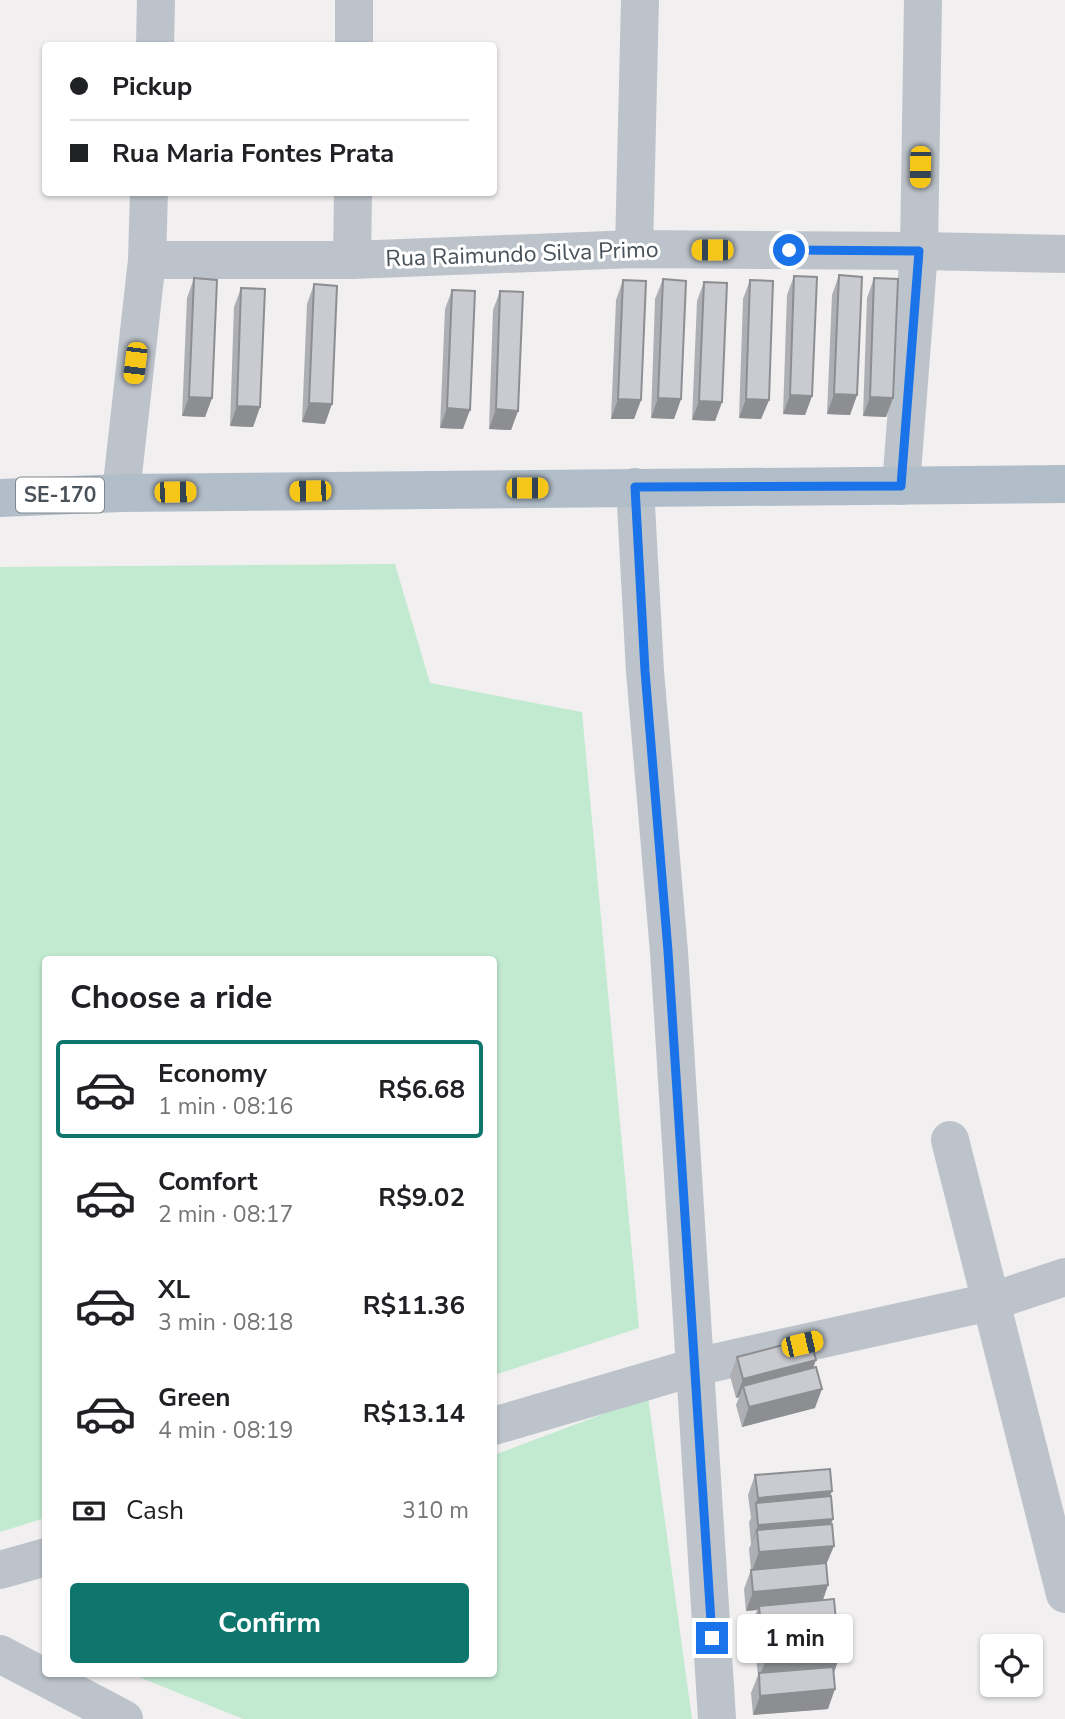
<!DOCTYPE html>
<meta charset="utf-8">
<style>
:root{--surface:#fff;--page:#f6f6f6;--text:#202124;--muted:#757577;--line:#e0e0e0;--accent:#0f766e}
body{margin:0;font-family:"Nunito Sans",sans-serif;background:var(--page);color:var(--text);height:100vh;display:flex;flex-direction:column;font-size:26px;white-space:nowrap}
*{box-sizing:border-box;margin:0}
p{font-size:23px;color:var(--muted)}
.icon{flex:none;width:38px;height:38px;fill:none;stroke:currentColor;stroke-width:2;stroke-linecap:round;stroke-linejoin:round}
.map{position:relative;flex:1;overflow:hidden}
.sheet{position:absolute;left:42px;top:956px;width:455px;height:721px;display:flex;flex-direction:column;background:var(--surface);border-radius:7px;box-shadow:0 2px 5px #0004}
.sheet>*{flex:none}
.guide{position:absolute;left:42px;top:42px;width:455px;height:154px;border-radius:7px;box-shadow:0 2px 5px #0004;display:grid;align-content:center;height:154px;padding:0 28px;background:var(--surface)}
.fabs{position:absolute;left:980px;top:1634px;display:grid;gap:14px}
.fabs a{display:grid;place-items:center;width:63px;height:63px;border-radius:7px;background:var(--surface);box-shadow:0 2px 5px #0004;font-size:35px}
.end{position:absolute;width:32px;height:32px;margin:-16px;border:9px solid #1a73e8;background:#fff;box-shadow:0 0 0 4px #fff}
.from{border-radius:50%}
.bubble{position:absolute;height:49px;border-radius:7px;background:var(--surface);box-shadow:0 2px 5px #0004;font-size:23px;font-weight:700;line-height:49px;text-align:center}
.car{position:absolute;width:21px;height:42px;margin:-21px -10px;border-radius:9px;box-shadow:0 0 5px 2px #0007;background:linear-gradient(#f5c518 24%,#345 0 40%,#f5c518 0 76%,#345 0 86%,#f5c518 0)}
.guide b{display:flex;align-items:center;gap:24px;height:66px;font-size:26px}
.guide b+b{border-top:2px solid var(--line)}
.guide i{width:18px;height:18px;background:var(--text)}
ul{padding:0;list-style:none}
li{display:flex;align-items:center;gap:21px;height:98px;margin:0 14px 10px;padding:0 14px;border:4px solid transparent;border-radius:7px}
li div{flex:1}
li b{display:block;font-size:26px}
li em{font-style:normal;font-weight:700}
li.active{border-color:var(--accent)}
li>.icon{width:63px;height:63px;stroke-width:1.5}
h2{padding:0 28px;font-size:32px;line-height:84px}
.pay{display:flex;align-items:center;gap:18px;height:77px;padding:0 28px;font-size:26px}
.pay p{margin-inline-start:auto}
.cta{display:flex;gap:14px;margin-top:auto;padding:14px 28px}
.cta a{flex:1;height:80px;border-radius:7px;background:var(--accent);color:#fff;font-size:28px;font-weight:700;line-height:80px;text-align:center}
.map>svg:first-child{display:block}
</style>
<div class="map">
<svg width="1065" height="1719" viewBox="0 0 1065 1719">
<rect width="100%" height="100%" fill="#f1efef"/>
<g fill="#c2ead1">
<path d="M 395,564 L 430,683 L 582,712 L 639,1328 L 494,1375 L 494,959 L 46,959 L 45,1518 L 0,1532 L 0,567 Z"/>
<path d="M 648,1397 L 692,1719 L 243,1719 L 129,1673 L 494,1673 L 494,1455 Z"/>
</g>
<g fill="none" stroke-linecap="round" stroke-linejoin="round">
<g stroke="#bcc3ca" stroke-width="38">
<path d="M 155,46 L 156,0"/>
<path d="M 354,46 L 354,0"/>
<path d="M 634,249 L 640,0"/>
<path d="M 147,260 L 352,260 L 634,249 L 919,251 L 1065,254"/>
<path d="M 352,260 L 353,192"/>
<path d="M 901,486 L 919,251 L 923,0"/>
<path d="M 635,487 L 645,671 L 669,952 L 717,1719"/>
<path d="M 121,493 L 147,260 L 149,192"/>
<path d="M 950,1140 L 1065,1594"/>
<path d="M 494,1426 L 695,1367 L 990,1302 L 1065,1277"/>
<path d="M 0,1570 L 46,1557"/>
<path d="M 0,1654 L 124,1719"/>
</g>
<path stroke="#b1beca" stroke-width="38" d="M 0,498 L 121,493 L 1065,484"/>
</g>
<g fill="#adafb4">
<path d="M 839,275 L 857,395 L 850,415 L 827,414 L 832,295 Z"/>
<path d="M 794,276 L 812,396 L 805,415 L 783,414 L 787,295 Z"/>
<path d="M 194,278 L 212,398 L 205,417 L 182,416 L 187,298 Z"/>
<path d="M 874,278 L 893,398 L 886,417 L 863,416 L 867,298 Z"/>
<path d="M 663,279 L 681,399 L 674,419 L 651,418 L 655,299 Z"/>
<path d="M 623,280 L 641,400 L 634,419 L 611,419 L 616,300 Z"/>
<path d="M 750,280 L 769,400 L 761,419 L 739,418 L 743,299 Z"/>
<path d="M 704,282 L 722,402 L 715,421 L 692,420 L 697,301 Z"/>
<path d="M 314,284 L 325,424 L 302,422 L 307,304 Z"/>
<path d="M 241,288 L 260,407 L 253,427 L 230,426 L 234,307 Z"/>
<path d="M 452,290 L 463,429 L 440,428 L 445,309 Z"/>
<path d="M 500,291 L 518,411 L 511,430 L 489,429 L 493,310 Z"/>
<path d="M 737,1357 L 813,1368 L 815,1408 L 742,1427 L 736,1405 L 739,1397 L 736,1398 L 730,1376 Z"/>
<path d="M 755,1475 L 830,1496 L 831,1524 L 826,1565 L 828,1585 L 823,1600 L 832,1634 L 840,1655 L 834,1673 L 828,1709 L 753,1715 L 751,1693 L 758,1675 L 756,1659 L 761,1647 L 754,1647 L 752,1625 L 757,1610 L 746,1611 L 744,1589 L 751,1570 L 749,1549 L 751,1544 L 749,1522 L 751,1518 L 748,1495 Z"/>
</g>
<g fill="#8d8e92">
<path d="M 834,394 L 857,395 L 850,415 L 827,414 Z"/>
<path d="M 790,395 L 812,396 L 805,415 L 783,414 Z"/>
<path d="M 189,397 L 212,398 L 205,417 L 182,416 Z"/>
<path d="M 870,397 L 893,398 L 886,417 L 863,416 Z"/>
<path d="M 658,398 L 681,399 L 674,419 L 651,418 Z"/>
<path d="M 618,399 L 641,400 L 634,419 L 611,419 Z"/>
<path d="M 746,399 L 769,400 L 761,419 L 739,418 Z"/>
<path d="M 699,401 L 722,402 L 715,421 L 692,420 Z"/>
<path d="M 309,403 L 332,404 L 325,424 L 302,422 Z"/>
<path d="M 237,406 L 260,407 L 253,427 L 230,426 Z"/>
<path d="M 447,408 L 470,410 L 463,429 L 440,428 Z"/>
<path d="M 496,409 L 518,411 L 511,430 L 489,429 Z"/>
<path d="M 816,1360 L 809,1380 L 743,1386 L 739,1397 L 736,1398 L 743,1379 Z"/>
<path d="M 822,1389 L 815,1408 L 742,1427 L 749,1407 Z"/>
<path d="M 832,1491 L 825,1511 L 756,1503 L 750,1518 L 758,1498 Z"/>
<path d="M 833,1519 L 826,1538 L 757,1530 L 751,1544 L 758,1525 Z"/>
<path d="M 834,1546 L 826,1565 L 752,1571 L 759,1552 Z"/>
<path d="M 828,1585 L 821,1605 L 759,1606 L 757,1610 L 746,1611 L 753,1592 Z"/>
<path d="M 836,1621 L 829,1641 L 764,1639 L 761,1647 L 754,1647 L 761,1628 Z"/>
<path d="M 840,1655 L 833,1675 L 758,1681 L 765,1662 Z"/>
<path d="M 835,1689 L 828,1709 L 753,1715 L 760,1696 Z"/>
</g>
<g fill="#c9cbd1" stroke="#8d8e92" stroke-width="2">
<path d="M 839,275 L 862,277 L 857,395 L 834,394 Z"/>
<path d="M 794,276 L 817,277 L 812,396 L 790,395 Z"/>
<path d="M 194,278 L 217,280 L 212,398 L 189,397 Z"/>
<path d="M 874,278 L 898,279 L 893,398 L 870,397 Z"/>
<path d="M 663,279 L 686,281 L 681,399 L 658,398 Z"/>
<path d="M 623,280 L 646,281 L 641,400 L 618,399 Z"/>
<path d="M 750,280 L 773,281 L 769,400 L 746,399 Z"/>
<path d="M 704,282 L 727,283 L 722,402 L 699,401 Z"/>
<path d="M 314,284 L 337,286 L 332,404 L 309,403 Z"/>
<path d="M 241,288 L 265,289 L 260,407 L 237,406 Z"/>
<path d="M 452,290 L 475,291 L 470,410 L 447,408 Z"/>
<path d="M 500,291 L 523,292 L 518,411 L 496,409 Z"/>
<path d="M 810,1338 L 816,1360 L 743,1379 L 737,1357 Z"/>
<path d="M 816,1367 L 822,1389 L 749,1407 L 743,1386 Z"/>
<path d="M 830,1469 L 832,1491 L 758,1498 L 755,1475 Z"/>
<path d="M 831,1496 L 833,1519 L 758,1525 L 756,1503 Z"/>
<path d="M 832,1524 L 834,1546 L 759,1552 L 757,1530 Z"/>
<path d="M 826,1563 L 828,1585 L 753,1592 L 751,1570 Z"/>
<path d="M 834,1599 L 836,1621 L 761,1628 L 759,1606 Z"/>
<path d="M 839,1633 L 840,1655 L 765,1662 L 764,1639 Z"/>
<path d="M 833,1667 L 835,1689 L 760,1696 L 759,1673 Z"/>
</g>
<g fill="none" stroke-linecap="round" stroke-linejoin="round">
<path stroke="#1a73e8" stroke-width="9" d="M 712,1638 L 668,951 L 645,671 L 635,487 L 901,486 L 919,251 L 789,250"/>
</g>
<g text-anchor="middle" dominant-baseline="central" stroke-width="6" stroke-linejoin="round" paint-order="stroke">
<rect fill="#fff" stroke="#80868c" stroke-width="2" x="16" y="477.5" width="88" height="35" rx="5"/>
<g font-size="21" font-weight="bold" fill="#49525a">
<text x="60" y="495">SE-170</text>
</g>
<g font-size="23" fill="#49525a" stroke="#fff">
<text transform="translate(522 254) rotate(-2)">Rua Raimundo Silva Primo</text>
</g>
</g>
</svg>
<div class="fabs">
<a><svg class="icon" aria-label="locate" viewBox="0 0 24 24"><circle cx="12" cy="12" r="6"/><path d="M12 2v4M12 18v4M2 12h4M18 12h4"/></svg></a>
</div>
<i class="end from" style="left:789px;top:250px"></i>
<i class="end" style="left:712px;top:1638px"></i>
<div class="bubble" style="left:737px;top:1614px;width:116px">1 min</div>
<i class="car" style="left:920px;top:167px;rotate:181deg"></i>
<i class="car" style="left:712px;top:250px;rotate:270deg"></i>
<i class="car" style="left:135px;top:363px;rotate:187deg"></i>
<i class="car" style="left:527px;top:488px;rotate:90deg"></i>
<i class="car" style="left:310px;top:491px;rotate:269deg"></i>
<i class="car" style="left:175px;top:492px;rotate:89deg"></i>
<i class="car" style="left:802px;top:1344px;rotate:77deg"></i>
<div class="guide">
<b><i class="from"></i>Pickup</b>
<b><i></i>Rua Maria Fontes Prata</b>
</div>
<section class="sheet">
<h2>Choose a ride</h2>
<ul>
<li class="active"><svg class="icon" aria-label="car" viewBox="0 0 24 24"><path d="M5 17H2v-5l4-1 3-4h7l3 4 3 1v5h-3M9 17h6M6 11h13"/><circle cx="7" cy="17" r="2"/><circle cx="17" cy="17" r="2"/></svg><div><b>Economy</b><p>1 min · 08:16</p></div><em>R$6.68</em></li>
<li><svg class="icon" aria-label="car" viewBox="0 0 24 24"><path d="M5 17H2v-5l4-1 3-4h7l3 4 3 1v5h-3M9 17h6M6 11h13"/><circle cx="7" cy="17" r="2"/><circle cx="17" cy="17" r="2"/></svg><div><b>Comfort</b><p>2 min · 08:17</p></div><em>R$9.02</em></li>
<li><svg class="icon" aria-label="car" viewBox="0 0 24 24"><path d="M5 17H2v-5l4-1 3-4h7l3 4 3 1v5h-3M9 17h6M6 11h13"/><circle cx="7" cy="17" r="2"/><circle cx="17" cy="17" r="2"/></svg><div><b>XL</b><p>3 min · 08:18</p></div><em>R$11.36</em></li>
<li><svg class="icon" aria-label="car" viewBox="0 0 24 24"><path d="M5 17H2v-5l4-1 3-4h7l3 4 3 1v5h-3M9 17h6M6 11h13"/><circle cx="7" cy="17" r="2"/><circle cx="17" cy="17" r="2"/></svg><div><b>Green</b><p>4 min · 08:19</p></div><em>R$13.14</em></li>
</ul>
<div class="pay"><svg class="icon" aria-label="cash" viewBox="0 0 24 24"><path d="M3 7h18v10H3z"/><circle cx="12" cy="12" r="2"/></svg>Cash<p>310 m</p></div>
<div class="cta"><a>Confirm</a></div>
</section>
</div>
